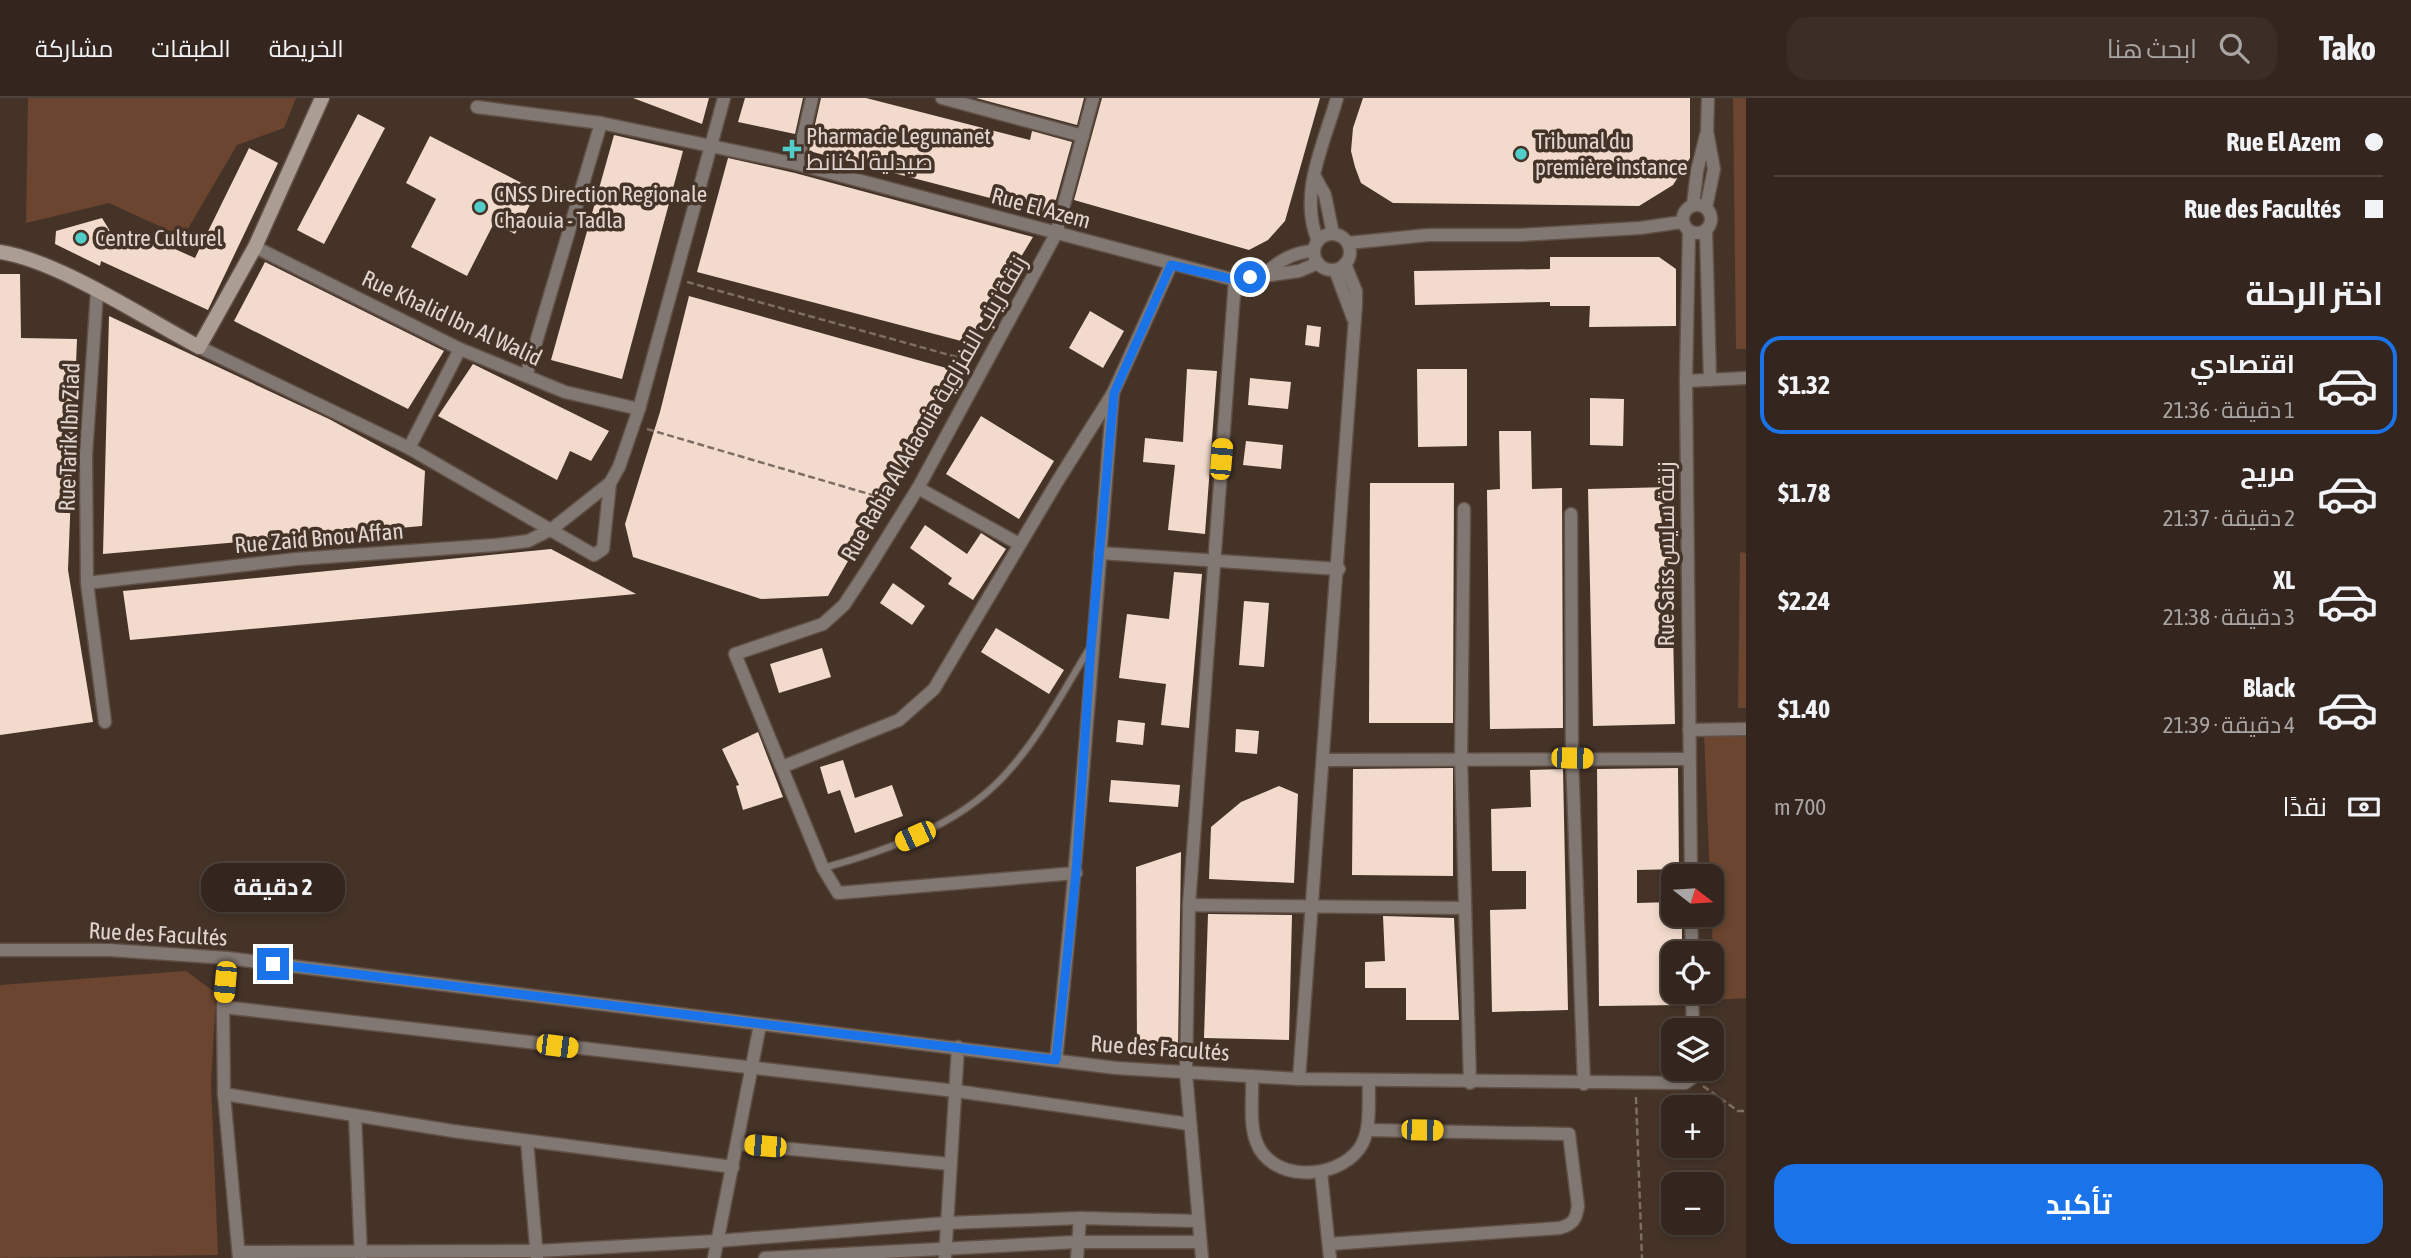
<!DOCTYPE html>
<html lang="ar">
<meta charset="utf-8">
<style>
:root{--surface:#34261e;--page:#3c2e27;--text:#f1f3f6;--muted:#a9a5a4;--line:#4e433c;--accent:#1a73e8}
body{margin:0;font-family:"Asap Condensed",Cairo,sans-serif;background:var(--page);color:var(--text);direction:rtl;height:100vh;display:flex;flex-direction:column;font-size:26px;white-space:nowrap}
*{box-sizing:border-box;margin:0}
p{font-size:23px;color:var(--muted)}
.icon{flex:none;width:38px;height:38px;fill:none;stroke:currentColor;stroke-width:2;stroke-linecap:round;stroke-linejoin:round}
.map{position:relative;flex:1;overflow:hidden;direction:ltr}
.side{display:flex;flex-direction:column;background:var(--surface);width:665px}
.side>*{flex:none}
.hud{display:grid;align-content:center;height:154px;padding:0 28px;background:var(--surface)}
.needle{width:46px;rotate:107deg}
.tools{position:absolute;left:1661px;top:766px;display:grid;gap:14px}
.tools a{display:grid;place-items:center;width:63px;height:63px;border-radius:14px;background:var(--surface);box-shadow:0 4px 10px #0003,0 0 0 2px var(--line);font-size:35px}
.end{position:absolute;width:32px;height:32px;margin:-16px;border:9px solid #1a73e8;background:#fff;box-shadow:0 0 0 4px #fff}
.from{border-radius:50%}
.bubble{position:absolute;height:49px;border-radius:21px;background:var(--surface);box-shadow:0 4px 10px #0003,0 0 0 2px var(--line);font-size:23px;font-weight:700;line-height:49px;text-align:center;direction:rtl}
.car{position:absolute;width:21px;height:42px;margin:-21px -10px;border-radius:9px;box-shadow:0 0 5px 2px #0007;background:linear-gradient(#f5c518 24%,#345 0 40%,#f5c518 0 76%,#345 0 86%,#f5c518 0)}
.hud b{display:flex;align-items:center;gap:24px;height:66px;font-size:26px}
.hud b+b{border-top:2px solid var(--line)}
.hud i{width:18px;height:18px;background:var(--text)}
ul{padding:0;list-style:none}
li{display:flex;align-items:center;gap:21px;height:98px;margin:0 14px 10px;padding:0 14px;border:4px solid transparent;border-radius:21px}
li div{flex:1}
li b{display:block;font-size:26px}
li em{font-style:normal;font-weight:700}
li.active{border-color:var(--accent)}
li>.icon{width:63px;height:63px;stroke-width:1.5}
h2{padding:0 28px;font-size:32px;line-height:84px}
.pay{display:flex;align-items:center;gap:18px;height:77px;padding:0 28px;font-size:26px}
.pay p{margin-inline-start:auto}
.action{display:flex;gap:14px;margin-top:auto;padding:14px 28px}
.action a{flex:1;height:80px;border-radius:21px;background:var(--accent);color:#fff;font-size:28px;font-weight:700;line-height:80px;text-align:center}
header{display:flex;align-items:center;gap:42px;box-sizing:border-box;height:98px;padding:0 35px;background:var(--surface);border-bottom:2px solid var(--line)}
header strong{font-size:33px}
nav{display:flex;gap:38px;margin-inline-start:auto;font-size:24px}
.search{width:490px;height:63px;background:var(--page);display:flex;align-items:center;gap:18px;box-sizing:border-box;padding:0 24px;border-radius:21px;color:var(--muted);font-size:26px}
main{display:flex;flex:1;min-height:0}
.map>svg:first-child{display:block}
</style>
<header>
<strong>Tako</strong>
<div class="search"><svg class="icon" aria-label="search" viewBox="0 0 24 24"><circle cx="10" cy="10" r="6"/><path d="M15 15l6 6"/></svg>ابحث هنا</div>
<nav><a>الخريطة</a><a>الطبقات</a><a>مشاركة</a></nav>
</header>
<main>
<section class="side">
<div class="hud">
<b><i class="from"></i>Rue El Azem</b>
<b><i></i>Rue des Facultés</b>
</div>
<h2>اختر الرحلة</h2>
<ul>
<li class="active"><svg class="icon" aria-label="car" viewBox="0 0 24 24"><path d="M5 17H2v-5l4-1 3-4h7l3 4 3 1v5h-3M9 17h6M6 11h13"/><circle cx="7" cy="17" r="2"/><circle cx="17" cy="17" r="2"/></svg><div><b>اقتصادي</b><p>1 دقيقة · 21:36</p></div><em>$1.32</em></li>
<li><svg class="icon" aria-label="car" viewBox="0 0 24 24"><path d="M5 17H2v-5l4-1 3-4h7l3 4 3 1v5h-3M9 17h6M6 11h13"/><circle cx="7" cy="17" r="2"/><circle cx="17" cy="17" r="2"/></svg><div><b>مريح</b><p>2 دقيقة · 21:37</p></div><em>$1.78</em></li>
<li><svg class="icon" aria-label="car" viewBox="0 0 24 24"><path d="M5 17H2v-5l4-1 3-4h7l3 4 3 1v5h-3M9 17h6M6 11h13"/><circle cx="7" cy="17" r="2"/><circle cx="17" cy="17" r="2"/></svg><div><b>XL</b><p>3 دقيقة · 21:38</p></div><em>$2.24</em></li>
<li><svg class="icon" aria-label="car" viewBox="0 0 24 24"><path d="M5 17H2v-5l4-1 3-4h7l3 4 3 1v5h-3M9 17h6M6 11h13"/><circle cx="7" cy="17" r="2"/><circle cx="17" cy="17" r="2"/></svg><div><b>Black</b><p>4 دقيقة · 21:39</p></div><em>$1.40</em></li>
</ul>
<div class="pay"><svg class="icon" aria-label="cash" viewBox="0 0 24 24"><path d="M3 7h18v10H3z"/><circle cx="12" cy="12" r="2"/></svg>نقدًا<p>700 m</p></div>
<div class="action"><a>تأكيد</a></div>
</section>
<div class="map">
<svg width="1746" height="1160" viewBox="0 0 1746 1160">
<rect width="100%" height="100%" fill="#453328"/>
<g fill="#6b452f">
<path d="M 28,0 L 296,0 L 284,30 L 237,47 L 183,139 L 109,105 L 26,125 Z"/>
<path d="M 1733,0 L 1746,0 L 1746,251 L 1736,251 Z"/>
<path d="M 1740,454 L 1746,455 L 1746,610 L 1738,610 Z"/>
<path d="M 1746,634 L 1746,900 L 1715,902 L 1704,635 Z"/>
<path d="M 186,873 L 216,895 L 211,985 L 218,1157 L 0,1160 L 0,887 Z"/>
</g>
<g fill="#f2dbcd">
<path d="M 633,0 L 709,0 L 702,26 Z"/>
<path d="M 745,0 L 803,0 L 795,36 L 738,24 Z"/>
<path d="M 821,0 L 866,0 L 1030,42 L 1032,33 L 1072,44 L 1052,116 L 809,53 Z"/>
<path d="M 976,0 L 1084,0 L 1077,27 Z"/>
<path d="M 1102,0 L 1320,0 L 1285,123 L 1268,142 L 1249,152 L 1074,102 Z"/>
<path d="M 1363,0 L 1690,0 L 1690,60 L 1673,87 L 1639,108 L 1393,105 L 1361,85 L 1355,69 L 1351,53 L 1353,30 Z"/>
<path d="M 358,16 L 385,30 L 324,146 L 297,132 Z"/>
<path d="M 614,37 L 683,53 L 622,281 L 551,262 Z"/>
<path d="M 430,38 L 537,93 L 515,136 L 494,125 L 467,178 L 411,149 L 436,101 L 406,85 Z"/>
<path d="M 249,50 L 278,65 L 208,212 L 101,163 L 100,168 L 55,146 L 56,133 L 102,120 L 121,151 L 130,131 L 195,160 Z"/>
<path d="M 728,60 L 795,75 L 1033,139 L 969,245 L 697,174 Z"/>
<path d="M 1550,159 L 1659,159 L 1676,171 L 1676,228 L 1589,229 L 1590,208 L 1550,208 L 1550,204 L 1415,207 L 1414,173 L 1550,171 Z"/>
<path d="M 265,164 L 444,253 L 408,311 L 234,223 Z"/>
<path d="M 0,176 L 20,176 L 21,240 L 77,241 L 68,472 L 93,624 L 0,637 Z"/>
<path d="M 689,198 L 957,273 L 828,498 L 761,501 L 633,459 L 625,426 L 660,314 Z"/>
<path d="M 1090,213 L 1124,233 L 1103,270 L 1069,250 Z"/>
<path d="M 109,218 L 329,321 L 425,373 L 422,428 L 103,456 Z"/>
<path d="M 1307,227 L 1321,229 L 1319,249 L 1305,247 Z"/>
<path d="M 473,266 L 609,333 L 591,363 L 570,353 L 557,382 L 438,318 Z"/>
<path d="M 1187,271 L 1217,273 L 1205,436 L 1168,432 L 1175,367 L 1143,364 L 1145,340 L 1183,344 Z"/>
<path d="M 1417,271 L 1467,271 L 1467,348 L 1418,349 Z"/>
<path d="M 1250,280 L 1291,284 L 1288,311 L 1248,307 Z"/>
<path d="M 1590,300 L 1624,301 L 1623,348 L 1590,347 Z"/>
<path d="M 981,318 L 1054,363 L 1019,421 L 946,376 Z"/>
<path d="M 1499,333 L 1531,333 L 1532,391 L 1562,390 L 1563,630 L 1490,631 L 1487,392 L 1500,391 Z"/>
<path d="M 1246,343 L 1283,347 L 1281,371 L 1243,367 Z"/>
<path d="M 1370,385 L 1454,385 L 1453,625 L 1369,625 Z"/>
<path d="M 1670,389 L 1675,626 L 1593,628 L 1588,391 Z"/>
<path d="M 925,427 L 967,456 L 981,435 L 1006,451 L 973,502 L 948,486 L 952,480 L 910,450 Z"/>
<path d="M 551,451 L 636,496 L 130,542 L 123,493 Z"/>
<path d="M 1174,474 L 1202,476 L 1189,630 L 1161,627 L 1166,586 L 1119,580 L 1127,516 L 1169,521 Z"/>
<path d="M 893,485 L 925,508 L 912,527 L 880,505 Z"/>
<path d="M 1244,503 L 1269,505 L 1264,569 L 1239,567 Z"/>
<path d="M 996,530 L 1064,572 L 1049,596 L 981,554 Z"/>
<path d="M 822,550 L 831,579 L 779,595 L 770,566 Z"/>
<path d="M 1118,622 L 1145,625 L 1143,647 L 1116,644 Z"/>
<path d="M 1236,631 L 1259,633 L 1257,656 L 1235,654 Z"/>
<path d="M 758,634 L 783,699 L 743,712 L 736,688 L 739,687 L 722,651 Z"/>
<path d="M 843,662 L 855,700 L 892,687 L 903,718 L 855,735 L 840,692 L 828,696 L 820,669 Z"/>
<path d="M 1453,670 L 1453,778 L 1352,777 L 1353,671 Z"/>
<path d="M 1678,670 L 1679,771 L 1637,772 L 1637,805 L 1673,804 L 1673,817 L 1682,817 L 1682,856 L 1673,856 L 1673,894 L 1683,894 L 1683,907 L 1599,908 L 1597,671 Z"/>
<path d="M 1563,671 L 1568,912 L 1492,914 L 1490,812 L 1526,811 L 1526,773 L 1492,773 L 1491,711 L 1531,709 L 1530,672 Z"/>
<path d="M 1111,682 L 1180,687 L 1178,709 L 1109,704 Z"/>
<path d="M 1279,688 L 1298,696 L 1294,785 L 1209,781 L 1211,729 L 1241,704 Z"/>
<path d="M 1181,754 L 1178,949 L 1137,950 L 1136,769 Z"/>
<path d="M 1208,816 L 1292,817 L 1289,942 L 1204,940 Z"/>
<path d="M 1383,818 L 1454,820 L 1459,922 L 1406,922 L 1406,890 L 1365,890 L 1365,864 L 1385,863 Z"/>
</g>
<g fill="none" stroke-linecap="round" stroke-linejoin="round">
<defs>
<path id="lane" d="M 823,770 C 886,753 957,728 1003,679 C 1038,642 1063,594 1089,551"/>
<g id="street">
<path d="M 942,0 L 1083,38"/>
<path d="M 477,9 L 601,25 L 797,66 L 1235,182 L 1299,173 L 1318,165"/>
<path d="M 797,66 L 812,0"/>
<path d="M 1314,77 L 1325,97 L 1333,136"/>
<circle cx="1697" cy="121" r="14"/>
<path d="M 1693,107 L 1697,73 L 1706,37"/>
<path d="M 1706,110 L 1714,71 L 1707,33 L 1708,0"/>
<path d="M 1706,132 L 1710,282"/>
<path d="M 1689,133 L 1686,283 L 1691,779"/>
<circle cx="1332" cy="154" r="18"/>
<path d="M 1318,143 C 1298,96 1324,46 1337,0"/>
<path d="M 1348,145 L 1428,137 L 1520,137 L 1640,130 L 1682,124"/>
<path d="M 255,149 L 460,251 L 526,278 L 565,294 L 639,311"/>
<path d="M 1335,172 L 1353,220"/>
<path d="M 1265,176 C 1280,162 1294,154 1314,153"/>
<path d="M 97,194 L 86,357 L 87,485 L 105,624"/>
<path d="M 199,249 L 409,350 L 594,457 L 603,451 L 610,385"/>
<path d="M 526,278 L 601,25"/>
<path d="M 1686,283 L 1746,280"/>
<path d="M 409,350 L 460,251"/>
<path d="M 918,390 L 1019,446"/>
<path d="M 1464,411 L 1461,660 L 1470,985"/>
<path d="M 1571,416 L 1572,660 L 1584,986"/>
<path d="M 1100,455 L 1339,471"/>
<path d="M 87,485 L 296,461 L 495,447 L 528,443 L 552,431 L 610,385 L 619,369 L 639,311 L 724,0"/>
<path d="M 1689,632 L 1746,631"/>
<path d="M 1323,662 L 1689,661"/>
<path d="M 782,669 L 899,622 L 934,591 L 1057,384 L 1113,295 L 1171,167"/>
<path d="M 1076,775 L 838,795 L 823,770 L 735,556 L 823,526 L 844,507 L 869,469 L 918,390 L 1056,136 L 1093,0"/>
<path d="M 1189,807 L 1235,182"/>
<path d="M 1691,817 L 1692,856"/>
<path d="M 0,852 L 110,852 L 227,860 L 1116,970 L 1299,981 L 1685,985 L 1692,980 L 1693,971"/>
<path d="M 227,860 L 223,909 L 224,996 L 239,1160"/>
<path d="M 1692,894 L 1693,933"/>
<path d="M 223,909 L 956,993 L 1189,1026"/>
<path d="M 1056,962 C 1080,740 1095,517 1113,295"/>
<path d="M 1252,978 C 1253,998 1249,1024 1256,1043 C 1270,1084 1335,1083 1359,1051 C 1372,1034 1368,1003 1369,983"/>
<path d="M 1299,981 L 1356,206 L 1356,193 L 1345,166"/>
<path d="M 224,996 L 453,1033 L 733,1069"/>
<path d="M 355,1017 L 361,1160"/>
<path d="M 527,1043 L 537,1160"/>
<path d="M 739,1046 L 950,1066"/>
<path d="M 1321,1074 L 1330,1160"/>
<path d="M 1329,1146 L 1560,1130 C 1573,1126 1576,1122 1578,1108 L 1569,1036 L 1367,1032"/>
<path d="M 239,1154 L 537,1153 L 717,1143 L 947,1125 L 1080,1120 L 1197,1123"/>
<path d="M 714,1160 L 760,927"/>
<path d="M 765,1160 L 1076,1144 L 1200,1144"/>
<path d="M 945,1160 L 958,949"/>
<path d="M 1077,1160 L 1080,1120"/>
<path d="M 1202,1160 L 1186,975 L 1189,807 L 1465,810"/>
</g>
<path id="secondary" d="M 0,154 C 59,163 144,220 199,249 L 255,149 L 322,0"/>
</defs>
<use href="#lane" stroke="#615046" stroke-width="9"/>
<use href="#street" stroke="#615046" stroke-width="15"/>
<use href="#secondary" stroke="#615046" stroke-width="17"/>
<g stroke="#7d6d64" stroke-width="2.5" stroke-dasharray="7 3.5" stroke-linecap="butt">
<path d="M 687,184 L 971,263"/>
<path d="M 647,331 L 893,403"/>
<path d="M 1703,988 L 1738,1013 L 1746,1013"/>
<path d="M 1636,999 L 1642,1160"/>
</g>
<use href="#lane" stroke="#827873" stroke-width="6"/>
<use href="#street" stroke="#827873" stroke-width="12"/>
<use href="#secondary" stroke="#ac9d94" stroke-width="14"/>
</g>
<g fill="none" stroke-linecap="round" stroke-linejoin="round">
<path stroke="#1a73e8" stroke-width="9" d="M 273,866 L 1056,962 L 1076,775 L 1091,548 L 1114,295 L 1171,167 L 1236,182 L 1250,179"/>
</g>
<g fill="#53cdc9" stroke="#453328" stroke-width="2.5">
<path d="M788.5 40.5h7v7h7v7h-7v7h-7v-7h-7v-7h7z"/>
<circle cx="1521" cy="56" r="7"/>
<circle cx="480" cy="109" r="7"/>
<circle cx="81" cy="140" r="7"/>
</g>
<g text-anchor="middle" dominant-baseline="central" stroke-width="7" stroke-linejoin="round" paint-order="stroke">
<g font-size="23" fill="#e1d5cf" stroke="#453328" text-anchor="start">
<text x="806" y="38">Pharmacie Legunanet<tspan x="806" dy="26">صيدلية لكنانط</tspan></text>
<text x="1535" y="43">Tribunal du<tspan x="1535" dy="26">première instance</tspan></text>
<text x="494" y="96">CNSS Direction Regionale<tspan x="494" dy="26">Chaouia - Tadla</tspan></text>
<text x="95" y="140">Centre Culturel</text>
</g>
<g font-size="23" fill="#e1d5cf" stroke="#453328">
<text transform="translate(1041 110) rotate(15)">Rue El Azem</text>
<text transform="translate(452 220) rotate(25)">Rue Khalid Ibn Al Walid</text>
<text transform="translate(934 310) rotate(-60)">Rue Rabia Al Adaouia زنقة زينب النفزاوية</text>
<text transform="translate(69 339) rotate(-88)">Rue Tarik Ibn Ziad</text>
<text transform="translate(319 440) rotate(-5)">Rue Zaid Bnou Affan</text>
<text transform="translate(1666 456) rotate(-90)">Rue Saiss زنقة سايس</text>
<text transform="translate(158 836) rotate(3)">Rue des Facultés</text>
<text transform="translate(1160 950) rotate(4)">Rue des Facultés</text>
</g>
</g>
</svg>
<div class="tools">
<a><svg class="needle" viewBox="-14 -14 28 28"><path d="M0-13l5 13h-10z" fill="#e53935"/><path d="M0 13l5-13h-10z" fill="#a9a5a4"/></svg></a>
<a><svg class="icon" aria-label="locate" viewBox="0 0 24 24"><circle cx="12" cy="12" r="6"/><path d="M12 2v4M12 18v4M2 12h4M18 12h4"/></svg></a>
<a><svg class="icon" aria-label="layers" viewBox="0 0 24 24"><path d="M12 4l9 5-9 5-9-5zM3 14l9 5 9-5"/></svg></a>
<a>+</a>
<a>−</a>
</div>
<i class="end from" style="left:1250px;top:179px"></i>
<i class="end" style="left:273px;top:866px"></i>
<div class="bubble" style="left:201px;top:765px;width:144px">2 دقيقة</div>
<i class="car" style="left:1221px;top:361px;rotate:5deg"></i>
<i class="car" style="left:1572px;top:660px;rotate:91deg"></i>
<i class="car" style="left:915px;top:738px;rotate:246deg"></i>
<i class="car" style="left:225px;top:884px;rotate:185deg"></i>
<i class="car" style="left:557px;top:948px;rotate:97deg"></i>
<i class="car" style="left:1422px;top:1032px;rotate:91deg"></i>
<i class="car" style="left:765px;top:1048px;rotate:275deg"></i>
</div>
</main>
